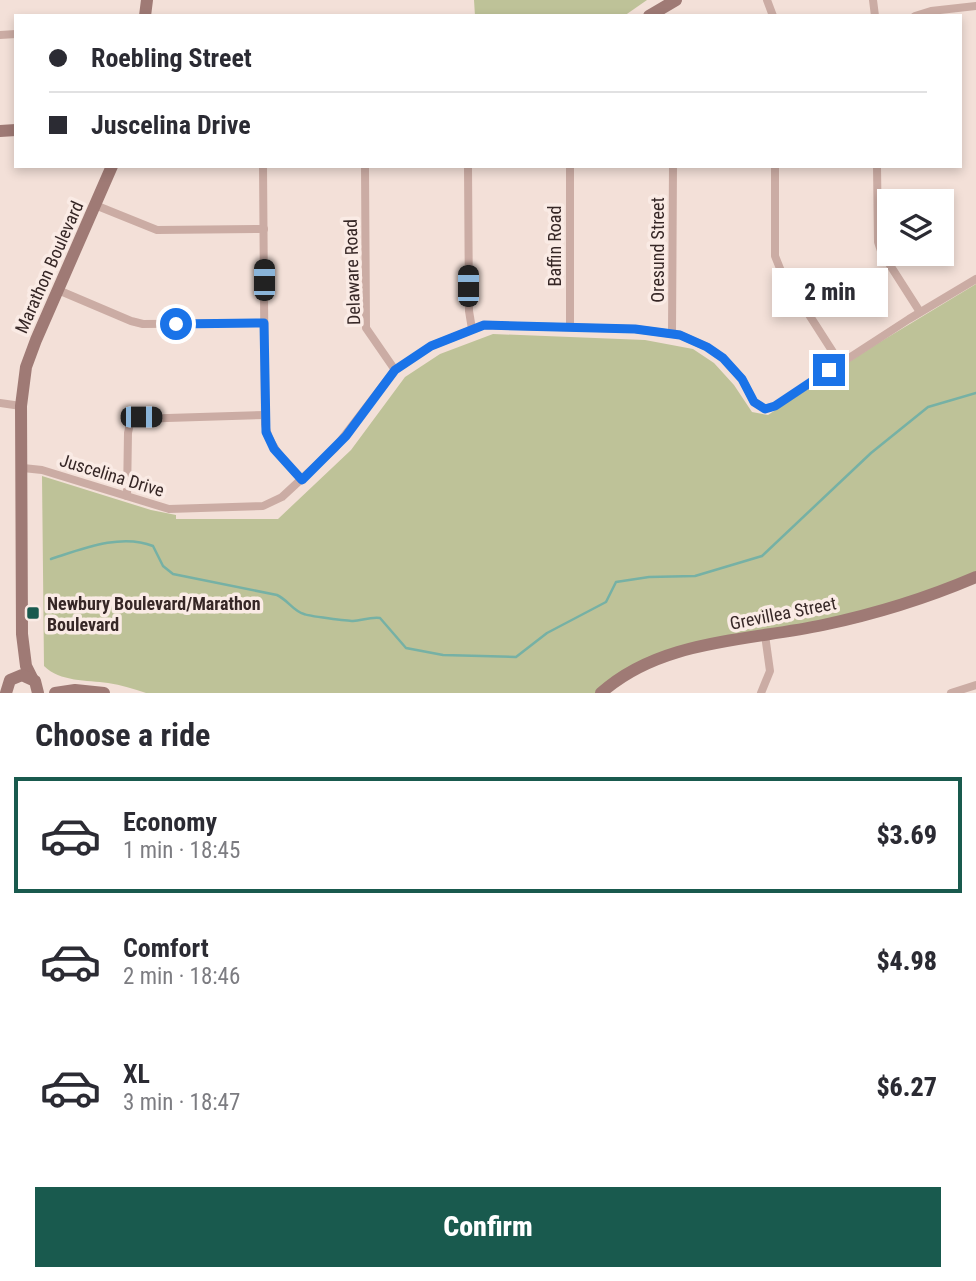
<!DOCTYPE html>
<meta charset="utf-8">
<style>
:root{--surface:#fff;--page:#f2f2f3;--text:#2b2b33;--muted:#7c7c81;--line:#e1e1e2;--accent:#195a4e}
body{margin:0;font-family:"Roboto Condensed",sans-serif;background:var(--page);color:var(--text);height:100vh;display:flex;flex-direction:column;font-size:26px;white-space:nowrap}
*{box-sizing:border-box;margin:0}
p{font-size:23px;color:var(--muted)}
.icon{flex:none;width:38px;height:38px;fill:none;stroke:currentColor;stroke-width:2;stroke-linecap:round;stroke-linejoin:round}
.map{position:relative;height:693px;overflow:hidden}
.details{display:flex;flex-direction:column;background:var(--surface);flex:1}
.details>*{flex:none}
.banner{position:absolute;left:14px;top:14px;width:948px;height:154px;border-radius:0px;box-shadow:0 4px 10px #0003;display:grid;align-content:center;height:154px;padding:0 35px;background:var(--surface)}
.controls{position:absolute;left:877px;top:189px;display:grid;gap:14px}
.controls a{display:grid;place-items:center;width:77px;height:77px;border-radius:0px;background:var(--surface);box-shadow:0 4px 10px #0003;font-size:35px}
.end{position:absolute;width:32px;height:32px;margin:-16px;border:9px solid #1a73e8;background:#fff;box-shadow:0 0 0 4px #fff}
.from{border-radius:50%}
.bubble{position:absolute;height:49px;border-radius:0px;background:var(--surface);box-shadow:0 4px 10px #0003;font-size:23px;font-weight:800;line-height:49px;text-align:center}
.car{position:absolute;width:21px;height:42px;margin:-21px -10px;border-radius:9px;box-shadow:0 0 5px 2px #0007;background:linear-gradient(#222 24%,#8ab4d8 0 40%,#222 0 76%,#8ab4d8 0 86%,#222 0)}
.banner b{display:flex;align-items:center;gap:24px;height:66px;font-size:26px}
.banner b+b{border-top:2px solid var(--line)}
.banner i{width:18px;height:18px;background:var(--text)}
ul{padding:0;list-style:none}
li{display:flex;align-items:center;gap:21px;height:116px;margin:0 14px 10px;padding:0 21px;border:4px solid transparent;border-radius:0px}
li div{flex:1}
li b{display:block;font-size:26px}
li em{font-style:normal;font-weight:800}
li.active{border-color:var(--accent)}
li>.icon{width:63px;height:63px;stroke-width:1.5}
h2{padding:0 35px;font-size:32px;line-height:84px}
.action{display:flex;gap:14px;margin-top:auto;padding:14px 35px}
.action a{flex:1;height:80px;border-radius:0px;background:var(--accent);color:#fff;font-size:28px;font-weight:800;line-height:80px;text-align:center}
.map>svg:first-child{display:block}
</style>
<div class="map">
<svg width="976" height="693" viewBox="0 0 976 693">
<rect width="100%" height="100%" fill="#f3e0d8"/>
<g fill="#bec298">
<path d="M 474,0 L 647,0 L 624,16 L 475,16 Z"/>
<path d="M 976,284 L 976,575 L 843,619 L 702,643 L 597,693 L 146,693 C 134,689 121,685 108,683 C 87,680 60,682 44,666 L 42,476 L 151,510 L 176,515 L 176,519 L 278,519 L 351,450 L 405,377 L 440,354 L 493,334 L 645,340 L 693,349 L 714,363 L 734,385 L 752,412 L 768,415 L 875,345 Z"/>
</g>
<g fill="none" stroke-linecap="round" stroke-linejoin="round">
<path stroke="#76b1a5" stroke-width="2.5" d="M 51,559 C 82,549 121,533 153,546 L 163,566 L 173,574 L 277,595 C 288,600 293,611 304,614 C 307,616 349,621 353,621 C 363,620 370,617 380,618 L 406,648 L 443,655 L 516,657 L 547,633 L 606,602 L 616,582 L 649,577 L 695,576 L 762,556 L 871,453 L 928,407 L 976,393"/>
<g stroke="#cbaca4" stroke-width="8">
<path d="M 767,0 L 773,16"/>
<path d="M 873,0 L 875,16"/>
<path d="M 915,16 L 931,11 L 976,6"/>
<path d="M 0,35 L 16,34"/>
<path d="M 263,166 L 265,424 C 269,448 287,463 302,480"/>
<path d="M 365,166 L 366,328 L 395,370"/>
<path d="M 468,166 L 469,311 L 472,329"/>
<path d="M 570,166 L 570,327"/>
<path d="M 775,166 L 775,256 L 781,271 L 840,363"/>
<path d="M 877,166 L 878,242 L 881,251 L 920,312"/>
<path d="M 95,205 L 157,230 L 264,229"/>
<path d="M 58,290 L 131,321 L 143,324 L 264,323"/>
<path d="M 672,333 L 673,166"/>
<path d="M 0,403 L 21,406"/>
<path d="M 23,468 L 42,470 L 169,509 L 263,506 L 282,497 L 335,448 L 395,370 L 431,346 L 484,325 L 635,329 L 680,335 L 707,347 L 723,358 L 742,379 L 754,402 L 765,409 L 775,406 L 909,319 L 976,279"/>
<path d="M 127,496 L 128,433 L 130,423 L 135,419 L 265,415"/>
<path d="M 761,693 L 770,671 L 765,635"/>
<path d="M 951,693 L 976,685"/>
</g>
<g stroke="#9f7a75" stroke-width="12">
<path d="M 145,16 L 147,0"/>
<path d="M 649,16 L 676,0"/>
<path d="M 0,131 L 16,130"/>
<path d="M 32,678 L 26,666 L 22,634 L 21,406 L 26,367 L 36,340 L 112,166"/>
<path d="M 6,693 L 10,680 L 22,675 L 35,681 L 38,693"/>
<path d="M 55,693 L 75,690 L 104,693"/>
<path d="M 601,693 C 661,639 748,641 823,625 C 875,614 927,598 976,577"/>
</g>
</g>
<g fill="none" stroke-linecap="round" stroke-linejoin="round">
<path stroke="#1a73e8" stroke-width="9" d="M 176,324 L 264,323 L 266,432 L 274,449 L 302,480 L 346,436 L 395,370 L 431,346 L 484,325 L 635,329 L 680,335 L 707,347 L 723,358 L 742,379 L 754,402 L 765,409 L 775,406 L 829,370"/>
</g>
<rect fill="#195a4e" stroke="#faebe5" stroke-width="2.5" x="26" y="606" width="14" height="14" rx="3.5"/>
<g text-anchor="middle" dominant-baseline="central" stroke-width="7" stroke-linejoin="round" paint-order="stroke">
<g font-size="18" fill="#362726" stroke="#faebe5">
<text transform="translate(554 246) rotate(-90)">Baffin Road</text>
<text transform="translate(657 250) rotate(-90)">Oresund Street</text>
<text transform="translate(49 267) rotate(-66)">Marathon Boulevard</text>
<text transform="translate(352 272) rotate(-92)">Delaware Road</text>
<text transform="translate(112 475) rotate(17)">Juscelina Drive</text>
<text transform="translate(783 613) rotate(-11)">Grevillea Street</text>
</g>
<g font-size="18" font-weight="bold" fill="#362726" stroke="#faebe5" text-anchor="start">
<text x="47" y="603">Newbury Boulevard/Marathon<tspan x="47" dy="21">Boulevard</tspan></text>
</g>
</g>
</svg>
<div class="controls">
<a><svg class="icon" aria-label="layers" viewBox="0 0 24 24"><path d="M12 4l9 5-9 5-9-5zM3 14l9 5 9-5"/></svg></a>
</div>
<i class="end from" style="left:176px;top:324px"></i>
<i class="end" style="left:829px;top:370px"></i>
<div class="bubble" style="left:772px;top:268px;width:116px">2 min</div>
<i class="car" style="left:264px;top:280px;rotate:0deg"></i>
<i class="car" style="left:468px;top:286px;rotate:0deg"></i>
<i class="car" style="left:141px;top:417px;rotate:90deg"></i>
<div class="banner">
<b><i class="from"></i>Roebling Street</b>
<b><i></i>Juscelina Drive</b>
</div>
</div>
<section class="details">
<h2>Choose a ride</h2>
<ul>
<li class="active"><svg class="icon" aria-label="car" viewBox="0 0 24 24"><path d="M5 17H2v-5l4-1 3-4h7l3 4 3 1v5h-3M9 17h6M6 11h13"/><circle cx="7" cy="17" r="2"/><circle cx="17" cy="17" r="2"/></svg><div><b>Economy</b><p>1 min · 18:45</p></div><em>$3.69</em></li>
<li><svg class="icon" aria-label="car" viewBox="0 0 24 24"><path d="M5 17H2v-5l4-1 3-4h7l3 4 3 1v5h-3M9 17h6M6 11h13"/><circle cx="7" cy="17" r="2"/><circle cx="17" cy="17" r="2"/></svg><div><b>Comfort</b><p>2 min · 18:46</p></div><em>$4.98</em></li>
<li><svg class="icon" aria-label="car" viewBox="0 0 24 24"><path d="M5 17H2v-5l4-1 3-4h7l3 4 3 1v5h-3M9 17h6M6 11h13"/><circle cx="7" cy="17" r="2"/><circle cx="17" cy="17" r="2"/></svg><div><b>XL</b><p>3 min · 18:47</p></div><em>$6.27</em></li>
</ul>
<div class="action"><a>Confirm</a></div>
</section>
